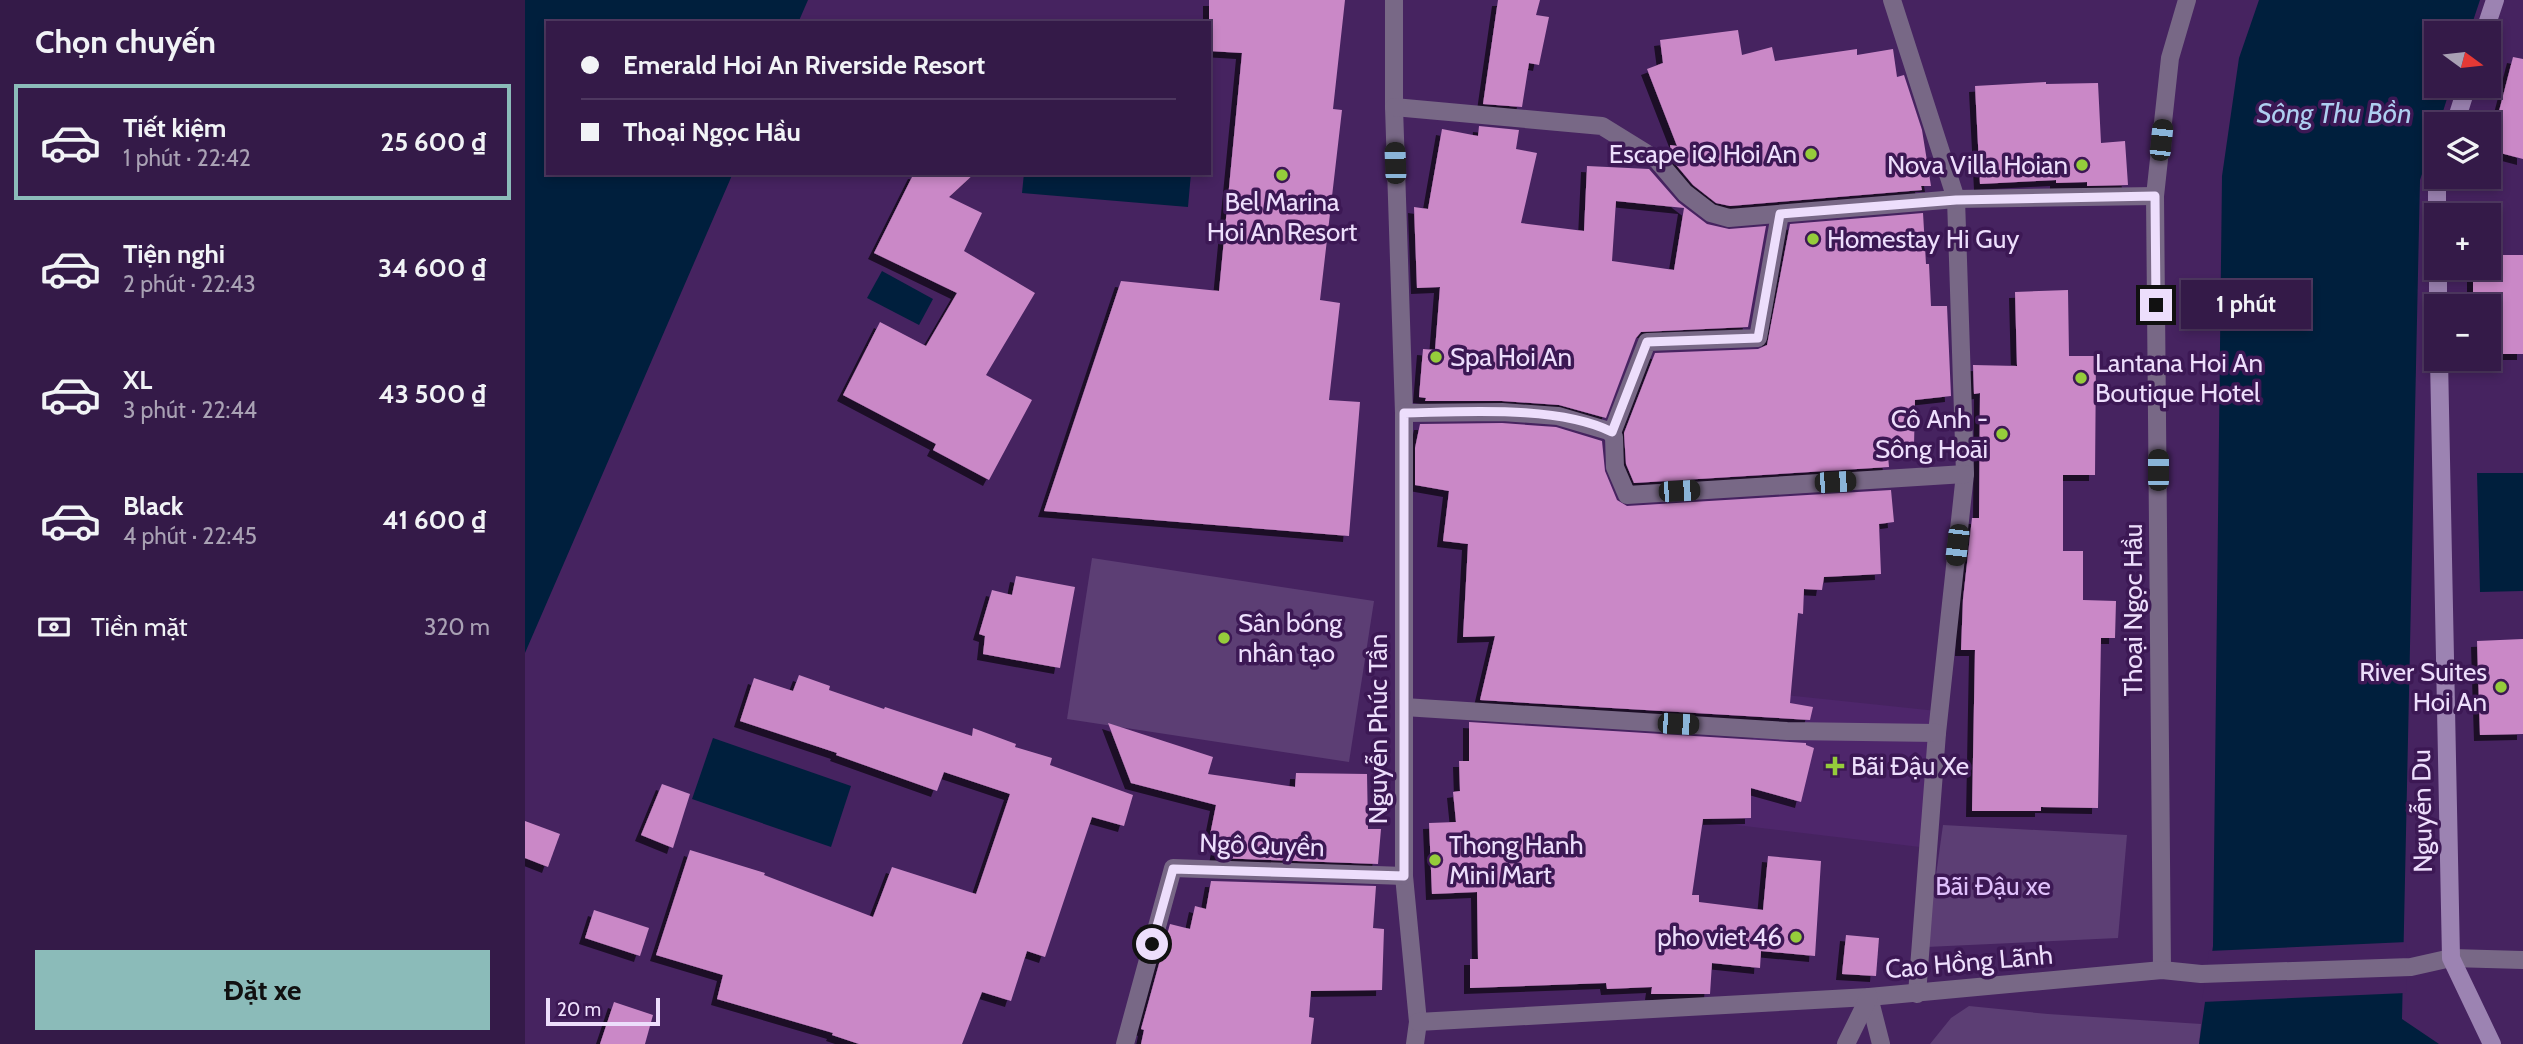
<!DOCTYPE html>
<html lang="vi">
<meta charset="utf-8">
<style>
:root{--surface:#341a48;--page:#3f2752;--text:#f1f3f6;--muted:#a9a1b4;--line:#4e3860;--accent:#8bbbb9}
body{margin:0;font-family:Cabin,sans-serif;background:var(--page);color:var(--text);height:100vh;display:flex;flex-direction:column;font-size:26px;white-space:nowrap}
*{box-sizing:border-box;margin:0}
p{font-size:23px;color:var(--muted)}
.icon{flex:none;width:38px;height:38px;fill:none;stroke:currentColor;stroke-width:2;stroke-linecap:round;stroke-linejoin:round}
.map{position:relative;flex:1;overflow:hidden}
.details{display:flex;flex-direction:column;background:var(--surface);width:525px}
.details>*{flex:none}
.top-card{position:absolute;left:21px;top:21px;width:665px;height:154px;border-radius:0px;box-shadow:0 4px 10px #0003,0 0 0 2px var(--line);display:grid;align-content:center;height:154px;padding:0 35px;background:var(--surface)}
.needle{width:46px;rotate:105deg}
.tools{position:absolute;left:1899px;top:21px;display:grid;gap:14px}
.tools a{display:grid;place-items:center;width:77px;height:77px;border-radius:0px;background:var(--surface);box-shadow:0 4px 10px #0003,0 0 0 2px var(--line);font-size:35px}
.scale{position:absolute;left:21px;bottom:18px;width:114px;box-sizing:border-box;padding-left:7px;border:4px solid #eddefc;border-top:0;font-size:19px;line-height:24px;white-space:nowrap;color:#eddefc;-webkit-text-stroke:5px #3c1854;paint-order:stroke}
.end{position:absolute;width:32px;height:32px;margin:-16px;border:9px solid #eddefc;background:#111;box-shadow:0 0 0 4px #111}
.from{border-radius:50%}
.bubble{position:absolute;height:49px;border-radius:0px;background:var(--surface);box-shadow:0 4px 10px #0003,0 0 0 2px var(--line);font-size:23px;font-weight:700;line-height:49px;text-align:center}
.car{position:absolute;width:21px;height:42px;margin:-21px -10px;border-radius:9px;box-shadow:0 0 5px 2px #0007;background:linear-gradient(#222 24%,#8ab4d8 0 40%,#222 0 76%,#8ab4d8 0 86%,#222 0)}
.top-card b{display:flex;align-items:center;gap:24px;height:66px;font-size:26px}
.top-card b+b{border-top:2px solid var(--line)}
.top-card i{width:18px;height:18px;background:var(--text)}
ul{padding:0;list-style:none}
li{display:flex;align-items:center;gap:21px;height:116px;margin:0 14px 10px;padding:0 21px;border:4px solid transparent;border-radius:0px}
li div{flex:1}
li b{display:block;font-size:26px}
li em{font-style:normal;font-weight:700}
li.selected{border-color:var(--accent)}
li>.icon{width:63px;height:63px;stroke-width:1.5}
h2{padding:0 35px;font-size:32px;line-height:84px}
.pay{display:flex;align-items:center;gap:18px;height:77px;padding:0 35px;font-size:26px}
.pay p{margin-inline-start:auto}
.cta{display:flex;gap:14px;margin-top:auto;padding:14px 35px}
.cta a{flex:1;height:80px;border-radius:0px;background:var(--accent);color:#111;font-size:28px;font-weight:700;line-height:80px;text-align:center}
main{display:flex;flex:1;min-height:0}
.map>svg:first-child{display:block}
</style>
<main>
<section class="details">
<h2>Chọn chuyến</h2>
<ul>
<li class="selected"><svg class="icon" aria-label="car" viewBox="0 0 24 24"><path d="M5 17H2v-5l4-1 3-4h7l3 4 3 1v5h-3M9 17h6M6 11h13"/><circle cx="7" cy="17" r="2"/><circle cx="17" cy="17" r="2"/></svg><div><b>Tiết kiệm</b><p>1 phút · 22:42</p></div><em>25 600 ₫</em></li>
<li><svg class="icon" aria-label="car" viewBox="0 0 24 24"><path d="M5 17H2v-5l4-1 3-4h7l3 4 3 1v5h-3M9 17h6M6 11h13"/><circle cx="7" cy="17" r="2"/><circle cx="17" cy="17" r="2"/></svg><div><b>Tiện nghi</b><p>2 phút · 22:43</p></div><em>34 600 ₫</em></li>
<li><svg class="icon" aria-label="car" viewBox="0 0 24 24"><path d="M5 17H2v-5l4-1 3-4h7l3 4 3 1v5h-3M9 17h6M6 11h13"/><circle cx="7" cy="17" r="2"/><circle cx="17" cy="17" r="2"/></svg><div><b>XL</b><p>3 phút · 22:44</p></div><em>43 500 ₫</em></li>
<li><svg class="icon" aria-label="car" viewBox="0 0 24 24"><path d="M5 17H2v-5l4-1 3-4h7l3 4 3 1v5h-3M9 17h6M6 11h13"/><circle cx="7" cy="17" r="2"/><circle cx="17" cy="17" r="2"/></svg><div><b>Black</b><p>4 phút · 22:45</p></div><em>41 600 ₫</em></li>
</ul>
<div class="pay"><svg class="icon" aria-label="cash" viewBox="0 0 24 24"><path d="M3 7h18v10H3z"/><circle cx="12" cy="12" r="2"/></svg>Tiền mặt<p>320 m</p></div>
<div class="cta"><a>Đặt xe</a></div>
</section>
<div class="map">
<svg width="1998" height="1044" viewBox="0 0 1998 1044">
<defs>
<filter id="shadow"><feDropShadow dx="-6" dy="6" stdDeviation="0" flood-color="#0009"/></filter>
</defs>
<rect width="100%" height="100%" fill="#462360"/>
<path fill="#4e266b" d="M 1251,694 L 1412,711 L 1395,847 L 1186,822 Z"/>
<g fill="#5c3e74">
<path d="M 567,558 L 849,601 L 824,762 L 542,719 Z"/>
<path d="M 1418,825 L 1602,835 L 1593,938 L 1401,947 Z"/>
<path d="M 1444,1006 L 1523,1014 L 1676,1024 L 1674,1044 L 1405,1044 L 1426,1018 Z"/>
</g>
<g fill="#001f3d">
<path d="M 0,0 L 283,0 L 273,23 L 23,23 L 23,173 L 208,173 L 0,653 Z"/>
<path d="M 1734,0 L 1955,0 L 1944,33 L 1911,33 L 1911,86 L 1926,86 L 1914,124 L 1911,124 L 1911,132 L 1895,180 L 1877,1019 L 1914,1044 L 1674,1044 L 1688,946 L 1697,176 L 1714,58 Z"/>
<path d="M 499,173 L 666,173 L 663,207 L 497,193 Z"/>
<path d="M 357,271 L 408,299 L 394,325 L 342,298 Z"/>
<path d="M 1952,473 L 1998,473 L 1998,591 L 1955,592 Z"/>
<path d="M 188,738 L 326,786 L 306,847 L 167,799 Z"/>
</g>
<path fill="#462360" d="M 1882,942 L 1881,993 L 1677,1002 L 1684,951 Z"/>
<g fill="#ca88c7" fill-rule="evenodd" filter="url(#shadow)">
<path d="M 684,0 L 820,0 L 808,109 L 817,110 L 795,300 L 815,303 L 804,400 L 835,402 L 824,536 L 519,511 L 596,281 L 694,291 L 717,53 L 684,51 Z"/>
<path d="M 973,0 L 1015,0 L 1011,15 L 1024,17 L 1014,65 L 1004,63 L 997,107 L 958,104 Z"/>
<path d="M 1213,30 L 1217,55 L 1247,47 L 1250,61 L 1332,49 L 1332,55 L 1368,49 L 1372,77 L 1379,75 L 1397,130 L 1406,186 L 1396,186 L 1397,190 L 1205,206 L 1191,203 L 1168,185 L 1147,160 L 1145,145 L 1152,146 L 1122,69 L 1138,63 L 1135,40 Z"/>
<path d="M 1988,57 L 1998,59 L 1998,159 L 1964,150 Z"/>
<path d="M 1521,82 L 1521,84 L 1573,83 L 1576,143 L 1600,141 L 1603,185 L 1562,186 L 1562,182 L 1531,183 L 1531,180 L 1455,184 L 1450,86 Z"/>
<path d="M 954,126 L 994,130 L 991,149 L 1012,153 L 996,223 L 1059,231 L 1062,166 L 1124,169 L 1153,202 L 1182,224 L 1204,229 L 1241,226 L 1223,327 L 1116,332 L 1111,338 L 1081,418 L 1034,405 L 977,401 L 900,401 L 901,398 L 894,397 L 898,349 L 910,350 L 915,287 L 892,288 L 889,207 L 903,209 L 917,129 L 953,136 ZM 1091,201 L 1159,208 L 1149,270 L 1087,261 Z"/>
<path d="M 389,173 L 450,173 L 424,197 L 457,213 L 439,251 L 510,293 L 461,375 L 507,400 L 464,480 L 408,450 L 411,444 L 318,395 L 355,322 L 401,346 L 432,293 L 349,253 Z"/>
<path d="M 1398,213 L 1401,264 L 1404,264 L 1406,306 L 1422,306 L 1426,396 L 1390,400 L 1389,446 L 1362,445 L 1364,467 L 1109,483 L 1101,464 L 1099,433 L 1130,353 L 1233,349 L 1242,345 L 1265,224 Z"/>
<path d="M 1964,255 L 1998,255 L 1998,354 L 1964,354 L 1964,306 L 1948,306 L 1948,268 L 1964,268 Z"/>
<path d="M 1543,290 L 1544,356 L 1571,356 L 1570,475 L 1538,475 L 1538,551 L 1558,551 L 1558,600 L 1591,601 L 1590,638 L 1576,638 L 1573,808 L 1516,807 L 1516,811 L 1447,811 L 1450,650 L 1436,650 L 1438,599 L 1447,518 L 1454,518 L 1455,393 L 1449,394 L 1448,365 L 1492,366 L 1490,292 Z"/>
<path d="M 977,423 L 1031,427 L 1077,441 L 1080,471 L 1092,500 L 1102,506 L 1366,490 L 1369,522 L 1354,524 L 1356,574 L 1299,577 L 1297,590 L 1279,589 L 1278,614 L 1273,613 L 1265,703 L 1288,707 L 1285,720 L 955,700 L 970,636 L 938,637 L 943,544 L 918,541 L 924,491 L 890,485 L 890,448 L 895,424 Z"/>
<path d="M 491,576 L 550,587 L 535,668 L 458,654 L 460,636 L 454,634 L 467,590 L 487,595 Z"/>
<path d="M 1998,639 L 1998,734 L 1955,735 L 1952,641 Z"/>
<path d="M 274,675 L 305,686 L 304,690 L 359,709 L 360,707 L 447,736 L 448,728 L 491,744 L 490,747 L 527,758 L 525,765 L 608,795 L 599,826 L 567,817 L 520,957 L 502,951 L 486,1001 L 457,992 L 437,1044 L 334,1044 L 307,1035 L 308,1033 L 192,999 L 198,975 L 131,955 L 165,850 L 240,873 L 239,875 L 348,917 L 367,867 L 451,894 L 485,794 L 419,772 L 412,791 L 311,755 L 312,753 L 215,721 L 229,678 L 268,691 Z"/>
<path d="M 944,722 L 1281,743 L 1281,745 L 1289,748 L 1276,802 L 1226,788 L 1226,818 L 1178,819 L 1167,895 L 1174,895 L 1174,902 L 1238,910 L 1243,856 L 1296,861 L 1290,956 L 1236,951 L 1235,968 L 1187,963 L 1185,994 L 1126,994 L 1127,987 L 1082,989 L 1081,983 L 945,988 L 945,959 L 953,959 L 952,892 L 907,894 L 904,823 L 931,822 L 928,792 L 935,791 L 934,761 L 944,761 Z"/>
<path d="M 583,723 L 688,757 L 683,774 L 770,787 L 771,773 L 842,774 L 843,829 L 856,829 L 853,864 L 690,858 L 694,836 L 685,835 L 691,805 L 606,783 Z"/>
<path d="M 137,784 L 165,794 L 148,848 L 116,835 Z"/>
<path d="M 0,821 L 35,834 L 23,867 L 0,858 Z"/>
<path d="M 686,881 L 851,886 L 848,928 L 859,929 L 857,990 L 786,991 L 784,1017 L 789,1018 L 786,1044 L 616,1044 L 619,1030 L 616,1029 L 645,924 L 665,929 L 670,906 L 681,909 Z"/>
<path d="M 69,910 L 124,928 L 115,956 L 60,938 Z"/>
<path d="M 1321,935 L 1354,938 L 1351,976 L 1317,974 Z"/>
<path d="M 89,1002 L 128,1015 L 120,1044 L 75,1044 Z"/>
</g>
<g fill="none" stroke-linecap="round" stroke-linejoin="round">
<path stroke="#786886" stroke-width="18" d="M 1087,433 L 1122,342 L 1233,338 L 1255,214"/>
<g stroke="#786886" stroke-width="18">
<path d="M 869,0 L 869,107 L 879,413 L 879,876 L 893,1022 L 890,1044"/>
<path d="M 1367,0 L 1431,199 L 1440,474 L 1412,733 L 1392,994"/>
<path d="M 869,107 L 1077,126 L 1132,160 L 1160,193 L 1186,213 L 1204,218 L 1431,199 L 1630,196"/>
<path d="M 879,413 L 977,412 L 1033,416 L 1084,431 L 1089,437 L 1090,467 L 1102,495 L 1440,474"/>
<path d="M 879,707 L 1262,731 L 1412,733"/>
<path d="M 1637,970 L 1630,196 L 1645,58 L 1662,0"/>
<path d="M 1344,997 L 1356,1044"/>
<path d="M 893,1022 L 1344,997 L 1637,970 L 1676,974 L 1886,967 L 1926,958 L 1998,960"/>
<path d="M 600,1044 L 648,868 L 879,876"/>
<path d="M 1321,1044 L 1344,997"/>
</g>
<g stroke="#9c83b2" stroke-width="18">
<path d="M 1959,33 L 1970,0"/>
<path d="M 1930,124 L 1942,86"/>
<path d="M 1912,215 L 1912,177"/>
<path d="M 1913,268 L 1913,306"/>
<path d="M 1914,359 L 1926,958 L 1967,1044"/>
</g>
</g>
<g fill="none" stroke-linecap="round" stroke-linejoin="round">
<path stroke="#eddefc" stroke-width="9" d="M 627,944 L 648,869 L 879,876 L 879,413 C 939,412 1033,405 1087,432 L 1122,342 L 1233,338 L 1255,214 L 1431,200 L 1630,196 L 1631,305"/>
</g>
<g fill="#95cc3b" stroke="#3c1854" stroke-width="2.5">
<circle cx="1286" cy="154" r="7"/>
<circle cx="1557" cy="165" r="7"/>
<circle cx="757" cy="175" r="7"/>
<circle cx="1288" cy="239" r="7"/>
<circle cx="911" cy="357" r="7"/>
<circle cx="1556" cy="378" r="7"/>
<circle cx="1477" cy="434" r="7"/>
<circle cx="699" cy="638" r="7"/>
<circle cx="1976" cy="687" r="7"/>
<path d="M1306.5 755.5h7v7h7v7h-7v7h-7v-7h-7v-7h7z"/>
<circle cx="910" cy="860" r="7"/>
<circle cx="1271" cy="937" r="7"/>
</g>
<g text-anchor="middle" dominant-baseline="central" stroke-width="7" stroke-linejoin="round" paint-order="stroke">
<g font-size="26" fill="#eddefc" stroke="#3c1854" text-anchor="start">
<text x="1272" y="154" text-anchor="end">Escape iQ Hoi An</text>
<text x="1543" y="165" text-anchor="end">Nova Villa Hoian</text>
<text x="757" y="202" text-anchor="middle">Bel Marina<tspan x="757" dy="30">Hoi An Resort</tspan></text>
<text x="1302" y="239">Homestay Hi Guy</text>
<text x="925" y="357">Spa Hoi An</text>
<text x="1570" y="363">Lantana Hoi An<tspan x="1570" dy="30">Boutique Hotel</tspan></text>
<text x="1463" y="419" text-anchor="end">Cô Anh -<tspan x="1463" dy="30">Sông Hoāi</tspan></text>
<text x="713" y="623">Sân bóng<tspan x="713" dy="30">nhân tạo</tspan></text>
<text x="1962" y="672" text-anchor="end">River Suites<tspan x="1962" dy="30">Hoi An</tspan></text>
<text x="1326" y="766">Bãi Đậu Xe</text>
<text x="924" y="845">Thong Hanh<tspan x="924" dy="30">Mini Mart</tspan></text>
<text x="1257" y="937" text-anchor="end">pho viet 46</text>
</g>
<g font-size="26" fill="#eddefc" stroke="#3c1854">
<text transform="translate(1608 610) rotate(-90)">Thoại Ngọc Hầu</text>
<text transform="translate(853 729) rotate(-90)">Nguyễn Phúc Tần</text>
<text transform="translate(1897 811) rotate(-91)">Nguyễn Du</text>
<text transform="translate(737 845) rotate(2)">Ngô Quyền</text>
<text transform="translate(1444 962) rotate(-5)">Cao Hồng Lãnh</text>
</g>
<g font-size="26" fill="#e0c1fc" stroke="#3c1854">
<text x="1468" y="886">Bãi Đậu xe</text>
</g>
<g font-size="28" font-style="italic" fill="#aecff0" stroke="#3c1854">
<text x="1809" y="113">Sông Thu Bồn</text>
</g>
</g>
</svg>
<div class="tools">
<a><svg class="needle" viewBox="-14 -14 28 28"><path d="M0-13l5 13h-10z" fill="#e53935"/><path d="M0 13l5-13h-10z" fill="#a9a1b4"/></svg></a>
<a><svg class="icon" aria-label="layers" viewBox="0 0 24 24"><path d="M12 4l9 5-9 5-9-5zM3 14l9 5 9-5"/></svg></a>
<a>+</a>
<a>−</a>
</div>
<div class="scale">20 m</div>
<i class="end from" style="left:627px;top:944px"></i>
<i class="end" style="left:1631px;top:305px"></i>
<div class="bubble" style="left:1656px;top:280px;width:130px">1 phút</div>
<i class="car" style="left:1636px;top:140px;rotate:6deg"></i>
<i class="car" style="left:870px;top:163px;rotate:358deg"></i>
<i class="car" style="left:1633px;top:470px;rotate:0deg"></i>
<i class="car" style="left:1310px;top:482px;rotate:87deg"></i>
<i class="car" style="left:1154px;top:491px;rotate:87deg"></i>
<i class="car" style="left:1432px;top:545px;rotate:187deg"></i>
<i class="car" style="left:1153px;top:724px;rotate:93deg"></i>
<div class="top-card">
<b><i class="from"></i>Emerald Hoi An Riverside Resort</b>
<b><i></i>Thoại Ngọc Hầu</b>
</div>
</div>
</main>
